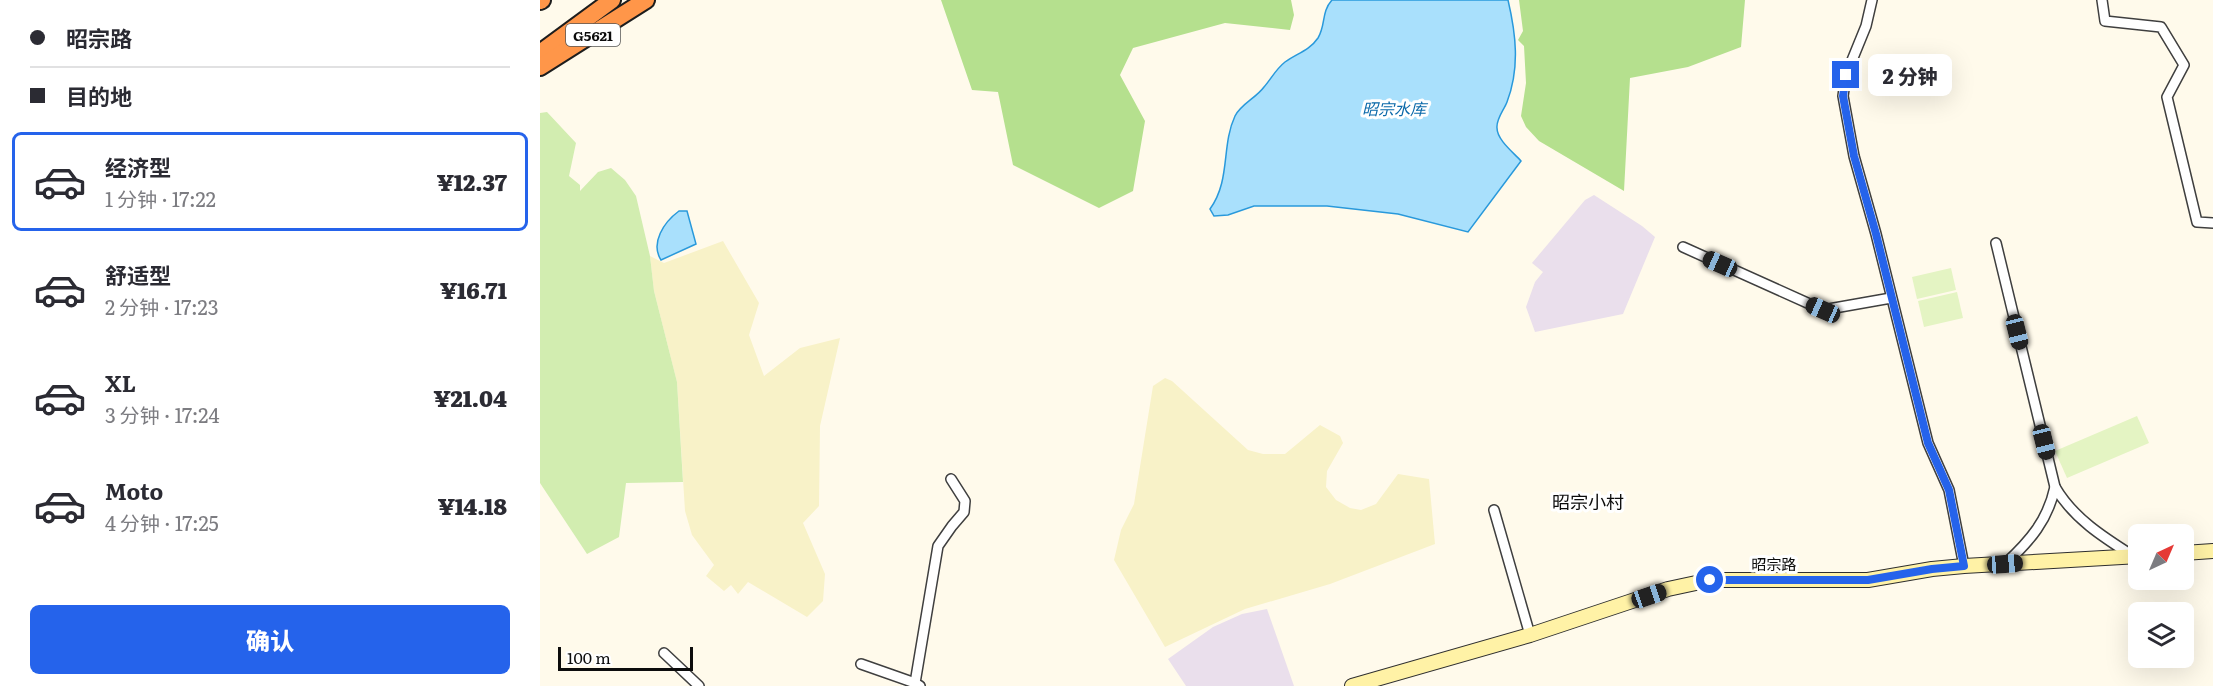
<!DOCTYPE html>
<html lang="zh">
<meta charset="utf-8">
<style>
:root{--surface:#fff;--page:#f2f2f3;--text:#2b2b33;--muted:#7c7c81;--line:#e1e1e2;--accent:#2563eb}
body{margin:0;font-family:Literata,"Noto Sans SC",serif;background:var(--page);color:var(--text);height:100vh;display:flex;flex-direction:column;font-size:22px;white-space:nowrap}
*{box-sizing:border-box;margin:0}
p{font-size:20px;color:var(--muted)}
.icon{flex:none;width:33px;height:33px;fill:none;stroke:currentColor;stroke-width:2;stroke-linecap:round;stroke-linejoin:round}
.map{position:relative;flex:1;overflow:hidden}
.details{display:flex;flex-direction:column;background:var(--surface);width:540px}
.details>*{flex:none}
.banner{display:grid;align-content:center;height:132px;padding:0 30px;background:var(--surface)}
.needle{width:39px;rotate:44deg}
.buttons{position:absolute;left:1588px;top:524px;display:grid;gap:12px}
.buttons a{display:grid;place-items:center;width:66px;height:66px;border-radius:9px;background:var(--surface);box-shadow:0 6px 24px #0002;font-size:30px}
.scale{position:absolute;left:18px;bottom:15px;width:135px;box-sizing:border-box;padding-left:6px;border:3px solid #0c0c0c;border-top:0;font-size:16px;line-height:21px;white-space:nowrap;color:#0c0c0c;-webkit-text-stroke:4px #fff;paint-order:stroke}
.end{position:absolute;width:27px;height:27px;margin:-14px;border:8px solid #2563eb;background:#fff;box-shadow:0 0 0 3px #fff}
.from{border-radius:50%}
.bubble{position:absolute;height:42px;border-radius:9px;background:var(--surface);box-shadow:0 6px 24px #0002;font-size:20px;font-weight:800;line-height:42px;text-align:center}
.car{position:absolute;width:18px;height:36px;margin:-18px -9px;border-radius:8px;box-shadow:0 0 4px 2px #0007;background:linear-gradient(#222 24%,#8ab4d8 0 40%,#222 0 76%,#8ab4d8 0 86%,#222 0)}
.banner b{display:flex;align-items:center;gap:21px;height:57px;font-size:22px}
.banner b+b{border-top:2px solid var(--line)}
.banner i{width:15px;height:15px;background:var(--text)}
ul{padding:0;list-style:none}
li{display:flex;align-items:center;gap:18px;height:99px;margin:0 12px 9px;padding:0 18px;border:3px solid transparent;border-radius:9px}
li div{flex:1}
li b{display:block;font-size:22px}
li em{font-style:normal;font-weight:800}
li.selected{border-color:var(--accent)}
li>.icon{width:54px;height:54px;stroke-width:1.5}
.cta{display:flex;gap:12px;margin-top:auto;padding:12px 30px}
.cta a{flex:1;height:69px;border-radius:9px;background:var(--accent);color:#fff;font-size:24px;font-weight:800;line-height:69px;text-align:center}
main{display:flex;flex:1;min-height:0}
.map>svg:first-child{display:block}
</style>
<main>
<section class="details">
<div class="banner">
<b><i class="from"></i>昭宗路</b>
<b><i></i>目的地</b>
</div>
<ul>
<li class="selected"><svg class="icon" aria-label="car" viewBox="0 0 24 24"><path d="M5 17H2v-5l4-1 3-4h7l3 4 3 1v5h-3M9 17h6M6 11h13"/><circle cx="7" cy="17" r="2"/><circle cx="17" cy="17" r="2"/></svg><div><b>经济型</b><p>1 分钟 · 17:22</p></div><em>¥12.37</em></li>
<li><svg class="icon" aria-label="car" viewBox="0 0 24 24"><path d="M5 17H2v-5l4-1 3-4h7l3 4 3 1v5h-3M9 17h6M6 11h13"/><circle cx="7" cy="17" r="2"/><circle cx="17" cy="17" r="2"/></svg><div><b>舒适型</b><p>2 分钟 · 17:23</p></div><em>¥16.71</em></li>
<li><svg class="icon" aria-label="car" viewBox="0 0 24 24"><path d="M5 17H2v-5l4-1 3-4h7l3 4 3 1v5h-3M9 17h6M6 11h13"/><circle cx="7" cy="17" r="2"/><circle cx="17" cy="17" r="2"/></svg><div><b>XL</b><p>3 分钟 · 17:24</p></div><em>¥21.04</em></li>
<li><svg class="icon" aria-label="car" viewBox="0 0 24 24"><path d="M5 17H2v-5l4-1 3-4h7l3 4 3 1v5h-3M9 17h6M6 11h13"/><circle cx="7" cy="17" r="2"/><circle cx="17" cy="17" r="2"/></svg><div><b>Moto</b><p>4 分钟 · 17:25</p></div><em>¥14.18</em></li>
</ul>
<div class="cta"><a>确认</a></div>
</section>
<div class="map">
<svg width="1673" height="686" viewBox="0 0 1673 686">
<rect width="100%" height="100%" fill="#fffaeb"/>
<g fill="#eadfec">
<path d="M 1054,195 L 1102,226 L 1115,237 L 1083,314 L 995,332 L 986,307 L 995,282 L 1003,272 L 992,263 L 1045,200 Z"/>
<path d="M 727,609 L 754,686 L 646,686 L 628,659 L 673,627 L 702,614 Z"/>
</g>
<g fill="#f8f2c8">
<path d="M 183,241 L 219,303 L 209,335 L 224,376 L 260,348 L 300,338 L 280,426 L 279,506 L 263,523 L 285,574 L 283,601 L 267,617 L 208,582 L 198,594 L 191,585 L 184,591 L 166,576 L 174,565 L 152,535 L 145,511 L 137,382 L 114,291 L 110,256 L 124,263 Z"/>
<path d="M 625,378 L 632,381 L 708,450 L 723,454 L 745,454 L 780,425 L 800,436 L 803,443 L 787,471 L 786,487 L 796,500 L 810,508 L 821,510 L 836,504 L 858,474 L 889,479 L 895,544 L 790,584 L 705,609 L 625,647 L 574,560 L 581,530 L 594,504 L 613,386 Z"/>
</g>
<path fill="#d2edb0" d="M 7,112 L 36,143 L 29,176 L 40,185 L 40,191 L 58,172 L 71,168 L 85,180 L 96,196 L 110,256 L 114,291 L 137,382 L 143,482 L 86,483 L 79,537 L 47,554 L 0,483 L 0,113 Z"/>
<g fill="#b5e08e">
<path d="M 401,0 L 751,0 L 754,15 L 750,30 L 685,23 L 593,48 L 580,75 L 605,121 L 593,191 L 559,208 L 473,165 L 458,92 L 432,90 Z"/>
<path d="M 979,0 L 1205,0 L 1201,47 L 1148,67 L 1090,78 L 1084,191 L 999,141 L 986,127 L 981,116 L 986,83 L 984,46 L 978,40 L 983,31 Z"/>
</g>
<g fill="#e4f4c3">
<path d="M 1411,268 L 1416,290 L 1377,299 L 1372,277 Z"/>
<path d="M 1417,292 L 1423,318 L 1384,327 L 1378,301 Z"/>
<path d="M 1597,416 L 1609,443 L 1527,478 L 1515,451 Z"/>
</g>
<g fill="#a9e0fc" stroke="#2999db" stroke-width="1.5">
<path d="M 792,0 L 968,0 C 976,34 980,68 967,102 C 964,110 956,119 957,128 C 957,140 974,153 981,161 L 928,232 L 858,214 L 787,206 L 714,206 L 688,215 L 674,216 L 670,209 C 691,180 681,146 695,116 C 701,104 716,98 724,87 C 731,79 736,69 745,62 C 756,54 770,50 778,38 C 786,25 781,12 792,0 Z"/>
<path d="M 139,211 L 147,211 L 156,244 L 121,260 C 110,243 124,222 139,211 Z"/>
</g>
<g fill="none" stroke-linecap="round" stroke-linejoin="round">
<defs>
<g id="street">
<path d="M 1332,0 L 1326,26 L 1306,75 L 1303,96 L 1314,156 L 1336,234 L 1388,443 L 1409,490 L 1424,566"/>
<path d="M 1562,0 L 1565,21 L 1621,27 L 1644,65 L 1627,97 L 1657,222 L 1673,223"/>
<path d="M 1456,243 L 1515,487"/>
<path d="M 1143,247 L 1283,310 L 1351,298"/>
<path d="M 954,510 L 990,635"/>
<path d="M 1465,564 C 1490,541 1508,520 1515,487 C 1533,518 1563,537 1593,556"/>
<path d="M 124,653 L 159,686"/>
<path d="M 321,664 L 375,683"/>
<path d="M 380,686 L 375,683 L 398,546 L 412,526 L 424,512 L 425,501 L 411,479"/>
</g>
<g id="secondary">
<path d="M 1644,553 L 1673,551"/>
<path d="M 812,686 L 990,635 L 1128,589 L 1170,580 L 1328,580 L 1392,569 L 1424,566 L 1599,556"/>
</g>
<g id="highway">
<path d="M 0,1 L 2,0"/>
<path d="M 0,53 L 72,0"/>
<path d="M 0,67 L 106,0"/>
</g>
</defs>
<use href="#street" stroke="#3f3f3f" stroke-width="12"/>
<use href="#secondary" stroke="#2e2e2e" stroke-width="16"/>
<use href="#highway" stroke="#1d1d1d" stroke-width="20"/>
<use href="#street" stroke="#fff" stroke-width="9"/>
<use href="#secondary" stroke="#fff2a6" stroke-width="14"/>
<use href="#highway" stroke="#ff9649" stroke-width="16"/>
</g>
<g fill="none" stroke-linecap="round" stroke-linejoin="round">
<path stroke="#2563eb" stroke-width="8" d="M 1170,580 L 1328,580 L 1392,569 L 1424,566 L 1409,490 L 1388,443 L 1336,234 L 1314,156 L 1303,96 L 1306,75"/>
</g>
<g text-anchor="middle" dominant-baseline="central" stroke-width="6" stroke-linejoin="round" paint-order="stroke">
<rect fill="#fff" stroke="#555" stroke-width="1.5" x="26" y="24" width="54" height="22" rx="4.5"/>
<g font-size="14" font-weight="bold" fill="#0c0c0c">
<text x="53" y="35">G5621</text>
</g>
<g font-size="15" fill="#0c0c0c" stroke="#fff">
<text x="1234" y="563">昭宗路</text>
</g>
<g font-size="16" font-style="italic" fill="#0968a9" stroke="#fff">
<text x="854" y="108">昭宗水库</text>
</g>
<g font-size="18" fill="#0c0c0c" stroke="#fff">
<text x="1048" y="501">昭宗小村</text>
</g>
</g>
</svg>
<div class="buttons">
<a><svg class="needle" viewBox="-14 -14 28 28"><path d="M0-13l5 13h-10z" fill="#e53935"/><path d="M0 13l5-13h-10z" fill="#7c7c81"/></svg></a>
<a><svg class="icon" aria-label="layers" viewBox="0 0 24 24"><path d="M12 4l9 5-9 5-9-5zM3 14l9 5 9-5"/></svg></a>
</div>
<div class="scale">100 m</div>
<i class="end from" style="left:1170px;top:580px"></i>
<i class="end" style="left:1306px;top:75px"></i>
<div class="bubble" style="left:1328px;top:54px;width:84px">2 分钟</div>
<i class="car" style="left:1180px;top:264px;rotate:294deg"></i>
<i class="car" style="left:1283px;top:310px;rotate:294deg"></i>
<i class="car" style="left:1477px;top:332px;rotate:166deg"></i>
<i class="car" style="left:1504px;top:442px;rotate:166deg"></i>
<i class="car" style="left:1465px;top:564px;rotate:86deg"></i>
<i class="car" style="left:1109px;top:596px;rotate:71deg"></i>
</div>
</main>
